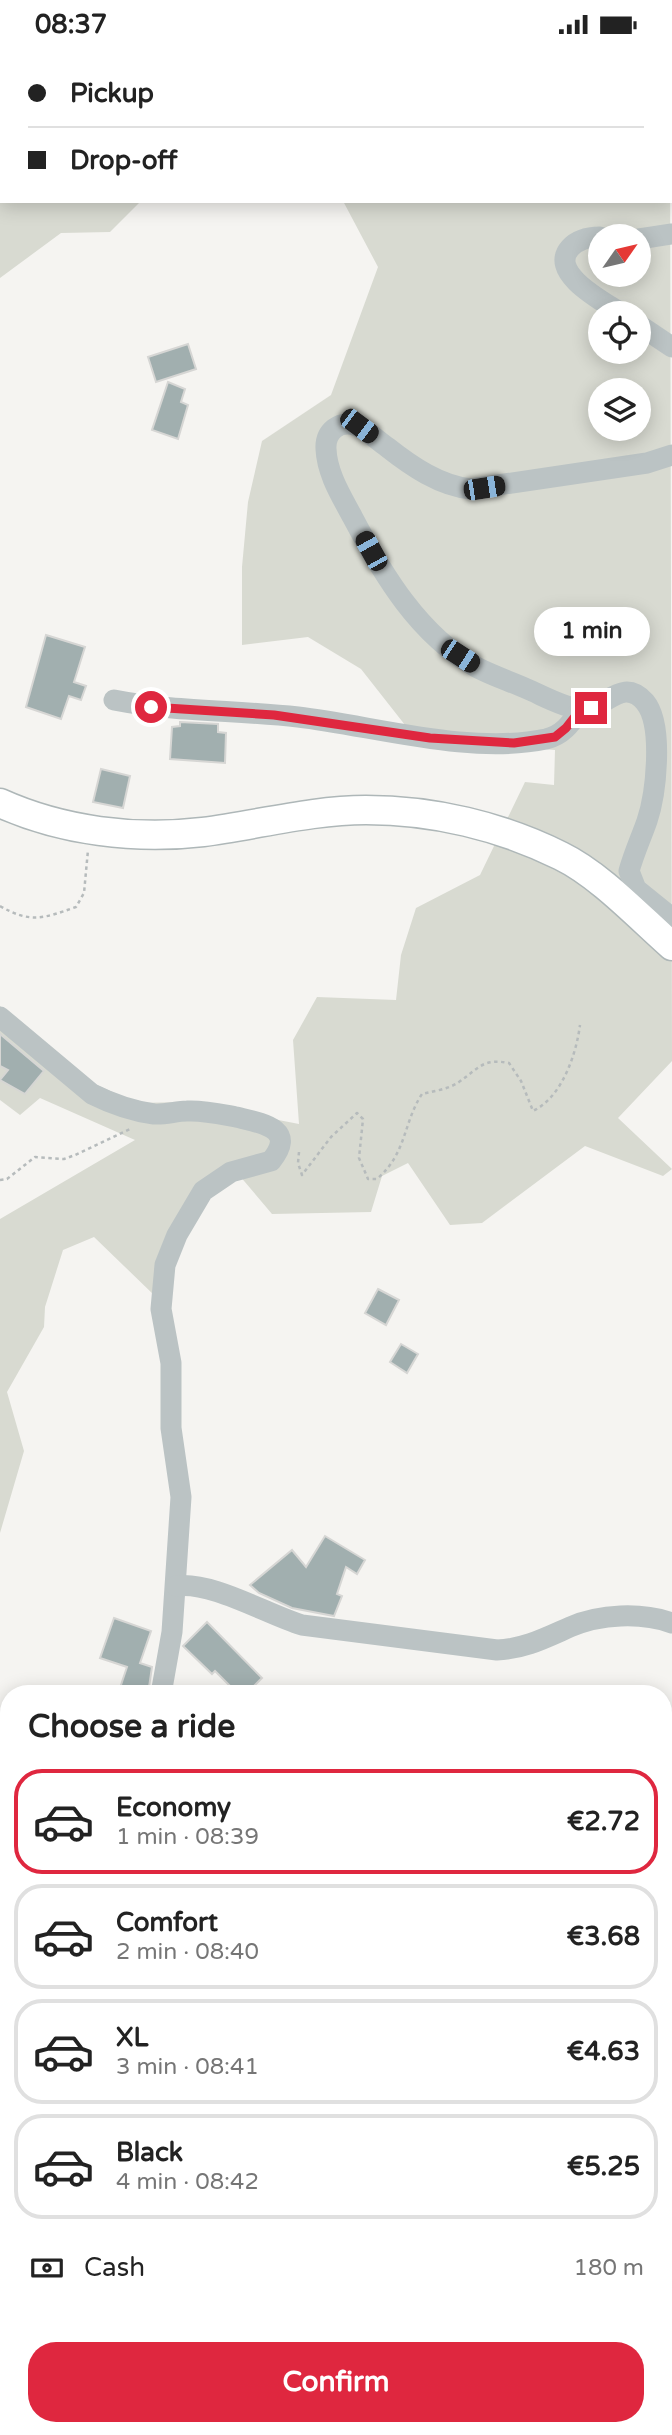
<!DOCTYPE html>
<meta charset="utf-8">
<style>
:root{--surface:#fff;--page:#f6f6f6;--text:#222;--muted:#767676;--line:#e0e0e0;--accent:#df273f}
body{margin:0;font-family:"Varela Round",sans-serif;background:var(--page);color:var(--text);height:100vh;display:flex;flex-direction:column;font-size:26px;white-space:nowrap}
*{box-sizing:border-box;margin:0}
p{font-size:23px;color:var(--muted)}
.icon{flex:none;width:38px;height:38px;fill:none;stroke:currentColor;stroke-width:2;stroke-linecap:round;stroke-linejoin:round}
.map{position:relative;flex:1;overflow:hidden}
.drawer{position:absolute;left:0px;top:1636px;width:672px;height:751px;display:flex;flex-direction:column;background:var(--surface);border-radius:28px 28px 0 0;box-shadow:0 4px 18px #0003}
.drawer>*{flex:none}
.hud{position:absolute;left:0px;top:0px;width:672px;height:154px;box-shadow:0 4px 18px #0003;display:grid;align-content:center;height:154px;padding:0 28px;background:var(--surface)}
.needle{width:46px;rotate:56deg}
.controls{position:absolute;left:588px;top:175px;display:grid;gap:14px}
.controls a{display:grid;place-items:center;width:63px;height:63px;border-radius:50%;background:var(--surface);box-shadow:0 4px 18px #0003;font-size:35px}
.end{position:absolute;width:32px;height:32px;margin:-16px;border:9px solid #df273f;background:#fff;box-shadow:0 0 0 4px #fff}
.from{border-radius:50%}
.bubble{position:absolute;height:49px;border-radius:24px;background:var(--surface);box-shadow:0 4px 18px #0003;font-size:23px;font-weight:800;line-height:49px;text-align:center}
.car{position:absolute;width:21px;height:42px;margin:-21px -10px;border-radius:9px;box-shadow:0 0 5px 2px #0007;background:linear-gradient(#222 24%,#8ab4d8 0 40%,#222 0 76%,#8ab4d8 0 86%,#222 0)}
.hud b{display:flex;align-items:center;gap:24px;height:66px;font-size:26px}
.hud b+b{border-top:2px solid var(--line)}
.hud i{width:18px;height:18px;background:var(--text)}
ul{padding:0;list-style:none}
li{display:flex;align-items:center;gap:21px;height:105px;margin:0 14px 10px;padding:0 14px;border:4px solid var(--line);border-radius:28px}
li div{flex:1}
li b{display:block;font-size:26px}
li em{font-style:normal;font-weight:800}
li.on{border-color:var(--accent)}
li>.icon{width:63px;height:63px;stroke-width:1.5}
h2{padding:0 28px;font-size:32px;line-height:84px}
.pay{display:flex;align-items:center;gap:18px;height:77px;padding:0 28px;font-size:26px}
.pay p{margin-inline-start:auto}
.primary-button{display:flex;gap:14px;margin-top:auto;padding:14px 28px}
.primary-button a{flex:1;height:80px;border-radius:28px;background:var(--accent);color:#fff;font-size:28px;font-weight:800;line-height:80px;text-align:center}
.status{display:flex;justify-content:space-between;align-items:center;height:49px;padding:0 35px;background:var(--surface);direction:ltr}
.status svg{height:19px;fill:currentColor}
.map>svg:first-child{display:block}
</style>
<div class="status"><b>08:37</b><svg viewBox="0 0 49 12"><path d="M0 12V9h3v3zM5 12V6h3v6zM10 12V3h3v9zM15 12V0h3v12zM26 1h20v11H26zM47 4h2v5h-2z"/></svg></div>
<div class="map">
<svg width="672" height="2386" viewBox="0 0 672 2386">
<rect width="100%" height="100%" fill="#f5f4f1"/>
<g fill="#d8dad1" fill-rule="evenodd">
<path d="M 0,0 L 545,0 L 546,2 L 2,2 L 2,152 L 141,152 L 110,183 L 61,184 L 0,229 Z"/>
<path d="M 670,88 L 672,1012 L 618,1069 L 672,1120 L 663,1127 L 585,1097 L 482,1174 L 450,1176 L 408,1114 L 382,1127 L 371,1163 L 272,1165 L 239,1126 L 202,1154 L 154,1246 L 94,1188 L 63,1201 L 45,1258 L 44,1278 L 7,1343 L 24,1402 L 0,1484 L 0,1170 L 135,1091 L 40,1049 L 20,1066 L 0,1051 L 0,957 L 77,1027 L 137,1054 L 186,1053 L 299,1075 L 293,991 L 317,948 L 396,951 L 401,906 L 416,859 L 480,826 L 525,733 L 554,736 L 555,701 L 416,690 L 361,620 L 308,588 L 242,596 L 242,518 L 248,453 L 262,392 L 331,346 L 378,218 L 343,152 L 670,152 ZM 600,187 L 639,187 L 639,226 L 600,226 ZM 600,264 L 639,264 L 639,303 L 600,303 ZM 600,341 L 639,341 L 639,380 L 600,380 Z"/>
<path d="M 663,2165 L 672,2170 L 672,2386 L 264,2386 L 266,2378 L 663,2378 Z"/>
</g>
<g fill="#a1afaf" stroke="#d6d6d4" stroke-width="2">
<path d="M 188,295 L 196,320 L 156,333 L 148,308 Z"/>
<path d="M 168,333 L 185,340 L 181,353 L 188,356 L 178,390 L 152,381 Z"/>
<path d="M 46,586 L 85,598 L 74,633 L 86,637 L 81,651 L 69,647 L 61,670 L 26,658 Z"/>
<path d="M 180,673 L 218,675 L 218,683 L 226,684 L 225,714 L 170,710 L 172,678 L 180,677 Z"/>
<path d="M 101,720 L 130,727 L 123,759 L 93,753 Z"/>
<path d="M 0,985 L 44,1022 L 25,1045 L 0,1031 L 8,1021 L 0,1017 Z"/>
<path d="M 378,1240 L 399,1251 L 386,1276 L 365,1264 Z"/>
<path d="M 401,1295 L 418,1305 L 407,1324 L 390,1313 Z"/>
<path d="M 325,1487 L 365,1511 L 357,1525 L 346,1518 L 337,1545 L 342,1547 L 334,1567 L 292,1559 L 259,1544 L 250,1536 L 292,1501 L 306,1518 Z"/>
<path d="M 114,1569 L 151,1582 L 140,1614 L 152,1618 L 148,1645 L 118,1645 L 127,1618 L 100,1609 Z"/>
<path d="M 207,1573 L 262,1629 L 246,1645 L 238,1645 L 215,1622 L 212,1625 L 183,1597 Z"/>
</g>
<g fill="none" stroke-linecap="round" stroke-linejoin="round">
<defs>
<path id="secondary" d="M 0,754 C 62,782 135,791 203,783 C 257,776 312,761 366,761 C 433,761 501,777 561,807 C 600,826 639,868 672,897"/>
</defs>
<use href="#secondary" stroke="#aeb7b8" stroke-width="31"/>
<g stroke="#b6bbbc" stroke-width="2.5" stroke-dasharray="3.5 3.5" stroke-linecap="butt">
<path d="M 0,857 C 31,875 44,869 76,858 L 84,844 L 88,801"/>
<path d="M 299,1103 L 298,1114 L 302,1126 L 331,1088 L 357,1064 L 363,1070 L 359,1109 L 368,1130 L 377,1130 C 407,1104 403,1074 422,1045 C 434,1042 449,1040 459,1033 C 479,1019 483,1009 509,1014 L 521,1032 L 533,1062 C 562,1048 576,1006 580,976"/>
<path d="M 0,1131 L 7,1130 L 35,1108 L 64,1110 L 75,1106 L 130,1080"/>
<path d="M 0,2202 L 9,2218"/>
</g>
<g stroke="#bbc3c4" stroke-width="21">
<path d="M 600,188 C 589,188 578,190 570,199 C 548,224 604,253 621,264"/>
<path d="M 639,190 L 672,185"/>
<path d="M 639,276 L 672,298"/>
<path d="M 672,406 L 647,414 L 471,440 C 440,437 411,417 387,398 C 377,391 367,381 357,377 C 339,370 325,383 326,400 C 327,425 342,448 353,469 C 383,526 419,586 476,618 C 491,626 509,632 525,639 C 542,646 560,657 579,660 C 605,663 621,626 645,653 C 664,676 656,745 647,772 C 641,789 634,804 629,822 L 636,840 L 672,869"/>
<path d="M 114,651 C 175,663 236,661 298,668 C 374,677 470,706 546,690 C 563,686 571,674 581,660"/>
<path d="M 0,968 L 92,1045 C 112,1055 132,1062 154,1065 C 165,1066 176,1062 187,1062 C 203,1061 220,1065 236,1068 C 261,1074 298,1079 271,1112 L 231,1123 L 203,1142 L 177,1186 L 165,1216 L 161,1260 L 171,1314 L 171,1379 L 181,1448 L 172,1583 L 161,1645"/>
<path d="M 176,1537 C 212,1532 266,1565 302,1576 L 497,1601 C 524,1600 545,1589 570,1578 C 600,1565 641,1563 672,1574"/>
<path d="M 0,1887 L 9,1863"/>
</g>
<use href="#secondary" stroke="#fff" stroke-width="28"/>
</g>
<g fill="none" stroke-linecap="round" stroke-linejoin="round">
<path stroke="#df273f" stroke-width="9" d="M 151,658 L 274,666 L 430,689 L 514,694 L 555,688 L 566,679 L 581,660 L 591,659"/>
</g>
</svg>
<div class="controls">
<a><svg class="needle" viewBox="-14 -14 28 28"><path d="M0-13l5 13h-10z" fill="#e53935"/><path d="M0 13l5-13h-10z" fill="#767676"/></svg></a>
<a><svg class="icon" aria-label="locate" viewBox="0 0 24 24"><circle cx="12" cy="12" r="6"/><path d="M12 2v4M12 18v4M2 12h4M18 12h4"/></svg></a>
<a><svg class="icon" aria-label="layers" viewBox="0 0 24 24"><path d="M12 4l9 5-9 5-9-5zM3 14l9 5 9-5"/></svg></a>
</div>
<i class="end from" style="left:151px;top:658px"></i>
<i class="end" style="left:591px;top:659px"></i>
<div class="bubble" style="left:534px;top:558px;width:116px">1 min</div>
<i class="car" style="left:359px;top:377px;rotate:127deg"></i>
<i class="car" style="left:484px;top:439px;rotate:81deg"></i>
<i class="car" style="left:371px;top:502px;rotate:331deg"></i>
<i class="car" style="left:460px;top:607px;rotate:123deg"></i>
<div class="hud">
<b><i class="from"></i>Pickup</b>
<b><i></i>Drop-off</b>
</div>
<section class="drawer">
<h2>Choose a ride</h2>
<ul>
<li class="on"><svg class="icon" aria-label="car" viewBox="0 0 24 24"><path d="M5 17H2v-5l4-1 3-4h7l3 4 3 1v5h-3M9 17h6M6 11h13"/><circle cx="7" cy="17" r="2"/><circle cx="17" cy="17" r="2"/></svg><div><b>Economy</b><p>1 min · 08:39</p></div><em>€2.72</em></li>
<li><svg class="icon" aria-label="car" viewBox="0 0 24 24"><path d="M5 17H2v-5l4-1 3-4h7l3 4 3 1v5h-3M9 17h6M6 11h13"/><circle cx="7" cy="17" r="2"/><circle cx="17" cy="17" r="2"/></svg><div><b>Comfort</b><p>2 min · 08:40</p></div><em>€3.68</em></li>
<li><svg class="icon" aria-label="car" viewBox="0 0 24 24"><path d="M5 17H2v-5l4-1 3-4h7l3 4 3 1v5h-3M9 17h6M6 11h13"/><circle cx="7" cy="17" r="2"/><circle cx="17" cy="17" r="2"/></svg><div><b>XL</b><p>3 min · 08:41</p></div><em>€4.63</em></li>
<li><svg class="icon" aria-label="car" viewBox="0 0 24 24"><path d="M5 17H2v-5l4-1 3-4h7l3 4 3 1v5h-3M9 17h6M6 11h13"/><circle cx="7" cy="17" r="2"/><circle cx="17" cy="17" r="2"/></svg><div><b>Black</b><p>4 min · 08:42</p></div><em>€5.25</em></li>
</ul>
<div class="pay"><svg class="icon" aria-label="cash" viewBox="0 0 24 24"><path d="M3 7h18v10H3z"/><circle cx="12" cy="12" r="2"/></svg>Cash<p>180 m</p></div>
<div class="primary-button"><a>Confirm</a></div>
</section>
</div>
